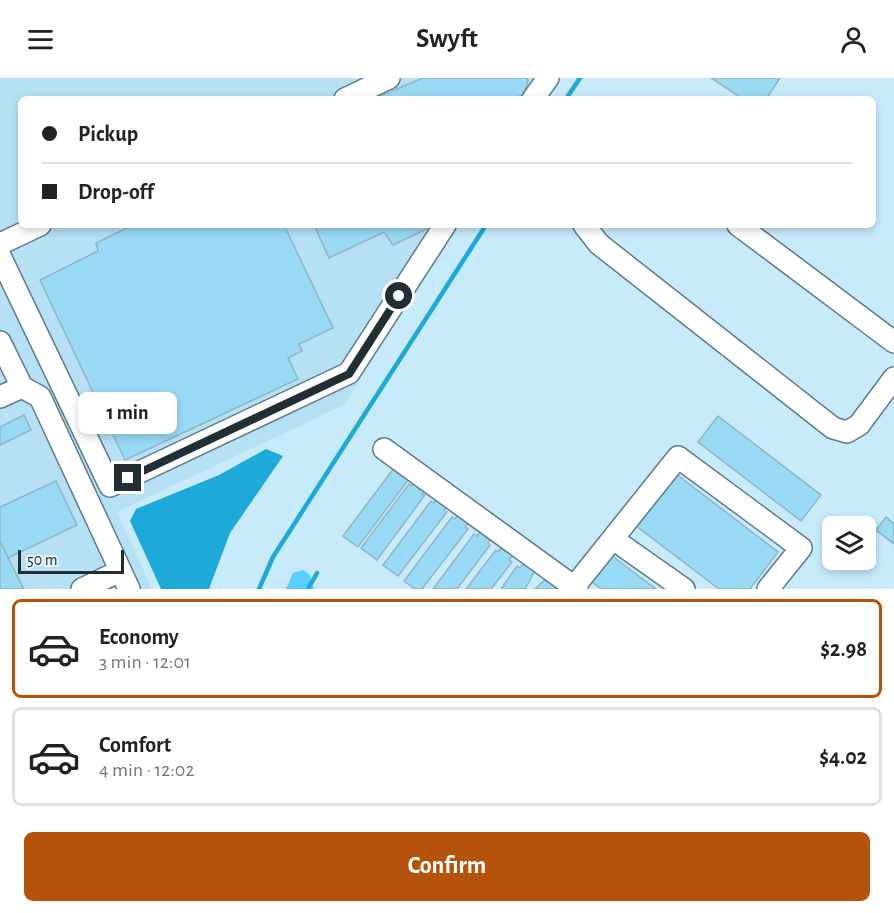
<!DOCTYPE html>
<meta charset="utf-8">
<style>
:root{--surface:#fff;--page:#f2f2f2;--text:#222;--muted:#767676;--line:#e0e0e0;--accent:#b45309}
body{margin:0;font-family:"Alegreya Sans",sans-serif;background:var(--page);color:var(--text);height:100vh;display:flex;flex-direction:column;font-size:22px;white-space:nowrap}
*{box-sizing:border-box;margin:0}
p{font-size:20px;color:var(--muted)}
.icon{flex:none;width:33px;height:33px;fill:none;stroke:currentColor;stroke-width:2;stroke-linecap:round;stroke-linejoin:round}
.map{position:relative;height:511px;overflow:hidden}
.details{display:flex;flex-direction:column;background:var(--surface);flex:1}
.details>*{flex:none}
.top-card{position:absolute;left:18px;top:18px;width:858px;height:132px;border-radius:9px;box-shadow:0 3px 9px #0003;display:grid;align-content:center;height:132px;padding:0 24px;background:var(--surface)}
.controls{position:absolute;left:822px;top:438px;display:grid;gap:12px}
.controls a{display:grid;place-items:center;width:54px;height:54px;border-radius:9px;background:var(--surface);box-shadow:0 3px 9px #0003;font-size:30px}
.scale{position:absolute;left:18px;bottom:15px;width:106px;box-sizing:border-box;padding-left:6px;border:3px solid #212e34;border-top:0;font-size:16px;line-height:21px;white-space:nowrap;color:#212e34;-webkit-text-stroke:4px #e7f4fb;paint-order:stroke}
.end{position:absolute;width:27px;height:27px;margin:-14px;border:8px solid #212e34;background:#fff;box-shadow:0 0 0 3px #fff}
.from{border-radius:50%}
.bubble{position:absolute;height:42px;border-radius:9px;background:var(--surface);box-shadow:0 3px 9px #0003;font-size:20px;font-weight:700;line-height:42px;text-align:center}
.top-card b{display:flex;align-items:center;gap:21px;height:57px;font-size:22px}
.top-card b+b{border-top:2px solid var(--line)}
.top-card i{width:15px;height:15px;background:var(--text)}
ul{padding:10px 0 0;list-style:none}
li{display:flex;align-items:center;gap:18px;height:99px;margin:0 12px 9px;padding:0 12px;border:3px solid var(--line);border-radius:9px}
li div{flex:1}
li b{display:block;font-size:22px}
li em{font-style:normal;font-weight:700}
li.selected{border-color:var(--accent)}
li>.icon{width:54px;height:54px;stroke-width:1.5}
.action{display:flex;gap:12px;margin-top:auto;padding:12px 24px}
.action a{flex:1;height:69px;border-radius:9px;background:var(--accent);color:#fff;font-size:24px;font-weight:700;line-height:69px;text-align:center}
header{display:flex;justify-content:space-between;align-items:center;height:78px;padding:0 24px;background:var(--surface);font-size:27px;font-weight:700}
.map>svg:first-child{display:block}
</style>
<header><svg class="icon" aria-label="menu" viewBox="0 0 24 24"><path d="M4 6h16M4 12h16M4 18h16"/></svg>Swyft<svg class="icon" aria-label="person" viewBox="0 0 24 24"><circle cx="12" cy="8" r="4"/><path d="M4 21q1-7 8-7t8 7"/></svg></header>
<div class="map">
<svg width="894" height="511" viewBox="0 0 894 511">
<rect width="100%" height="100%" fill="#c8ebfb"/>
<path fill="#b6e0f4" d="M 0,0 L 553,0 L 540,21 L 21,21 L 21,147 L 459,147 L 344,327 L 117,434 L 152,511 L 0,511 Z"/>
<path fill="#5acefc" d="M 303,492 L 310,497 L 314,511 L 286,511 L 293,495 Z"/>
<path fill="#1daad9" d="M 266,371 L 283,378 L 230,455 L 209,511 L 161,511 L 130,443 L 136,431 L 219,397 Z"/>
<g fill="none" stroke-linecap="round" stroke-linejoin="round">
<g stroke="#1daad9" stroke-width="4.5">
<path d="M 566,21 L 580,0"/>
<path d="M 259,511 L 273,479 L 486,147"/>
<path d="M 308,511 L 317,495"/>
</g>
</g>
<g fill="#99daf7" stroke="#92b4c3" stroke-width="1.5">
<path d="M 423,0 L 527,0 L 528,3 L 524,16 L 513,21 L 373,21 Z"/>
<path d="M 711,0 L 780,0 L 766,21 L 743,21 Z"/>
<path d="M 133,147 L 284,147 L 333,250 L 299,266 L 302,273 L 288,280 L 298,301 L 125,382 L 40,202 L 98,173 L 96,165 Z"/>
<path d="M 314,147 L 431,147 L 431,149 L 393,167 L 384,154 L 329,180 Z"/>
<path d="M 24,337 L 31,352 L 0,367 L 0,349 Z"/>
<path d="M 718,338 L 821,417 L 801,443 L 698,364 Z"/>
<path d="M 394,390 L 409,401 L 358,469 L 343,458 Z"/>
<path d="M 675,395 L 778,474 L 750,511 L 719,511 L 635,447 Z"/>
<path d="M 418,400 L 428,408 L 422,416 L 425,417 L 377,482 L 361,470 L 409,406 L 412,408 Z"/>
<path d="M 56,403 L 77,447 L 8,480 L 0,463 L 0,429 Z"/>
<path d="M 439,417 L 450,425 L 444,432 L 447,434 L 398,498 L 383,487 L 431,423 L 434,425 Z"/>
<path d="M 461,433 L 471,441 L 465,449 L 468,451 L 422,511 L 415,511 L 404,503 L 452,439 L 455,441 Z"/>
<path d="M 886,439 L 894,446 L 894,466 L 876,452 Z"/>
<path d="M 483,450 L 493,458 L 488,465 L 490,467 L 457,511 L 433,511 L 474,456 L 477,458 Z"/>
<path d="M 0,463 L 8,480 L 24,511 L 0,511 Z"/>
<path d="M 504,466 L 515,474 L 509,482 L 512,484 L 491,511 L 466,511 L 496,472 L 498,474 Z"/>
<path d="M 612,478 L 656,511 L 601,511 L 592,504 Z"/>
<path d="M 526,483 L 536,491 L 525,511 L 501,511 L 517,488 L 520,490 Z"/>
<path d="M 548,499 L 558,507 L 556,511 L 535,511 Z"/>
</g>
<g fill="none" stroke-linecap="round" stroke-linejoin="round">
<defs>
<g id="minor">
<path d="M 345,21 L 389,0"/>
<path d="M 533,21 L 548,0"/>
<path d="M 584,147 L 599,166 L 833,350 L 847,354 L 859,347 L 894,300"/>
<path d="M 738,147 L 894,264"/>
<path d="M 0,166 L 40,147"/>
<path d="M 0,178 L 110,408 L 349,295 L 445,147"/>
<path d="M 0,264 L 22,309 L 40,319 L 129,511"/>
<path d="M 0,319 L 22,309"/>
<path d="M 384,371 L 577,511"/>
<path d="M 613,461 L 684,511"/>
<path d="M 574,509 L 678,379 L 801,470 L 768,511"/>
<path d="M 82,511 L 120,493"/>
</g>
</defs>
<use href="#minor" stroke="#5c7c8b" stroke-width="24"/>
<use href="#minor" stroke="#fff" stroke-width="21"/>
</g>
<g fill="none" stroke-linecap="round" stroke-linejoin="round">
<path stroke="#212e34" stroke-width="8" d="M 128,400 L 349,296 L 399,218"/>
</g>
</svg>
<div class="controls">
<a><svg class="icon" aria-label="layers" viewBox="0 0 24 24"><path d="M12 4l9 5-9 5-9-5zM3 14l9 5 9-5"/></svg></a>
</div>
<div class="scale">50 m</div>
<i class="end from" style="left:399px;top:218px"></i>
<i class="end" style="left:128px;top:400px"></i>
<div class="bubble" style="left:78px;top:314px;width:99px">1 min</div>
<div class="top-card">
<b><i class="from"></i>Pickup</b>
<b><i></i>Drop-off</b>
</div>
</div>
<section class="details">
<ul>
<li class="selected"><svg class="icon" aria-label="car" viewBox="0 0 24 24"><path d="M5 17H2v-5l4-1 3-4h7l3 4 3 1v5h-3M9 17h6M6 11h13"/><circle cx="7" cy="17" r="2"/><circle cx="17" cy="17" r="2"/></svg><div><b>Economy</b><p>3 min · 12:01</p></div><em>$2.98</em></li>
<li><svg class="icon" aria-label="car" viewBox="0 0 24 24"><path d="M5 17H2v-5l4-1 3-4h7l3 4 3 1v5h-3M9 17h6M6 11h13"/><circle cx="7" cy="17" r="2"/><circle cx="17" cy="17" r="2"/></svg><div><b>Comfort</b><p>4 min · 12:02</p></div><em>$4.02</em></li>
</ul>
<div class="action"><a>Confirm</a></div>
</section>
